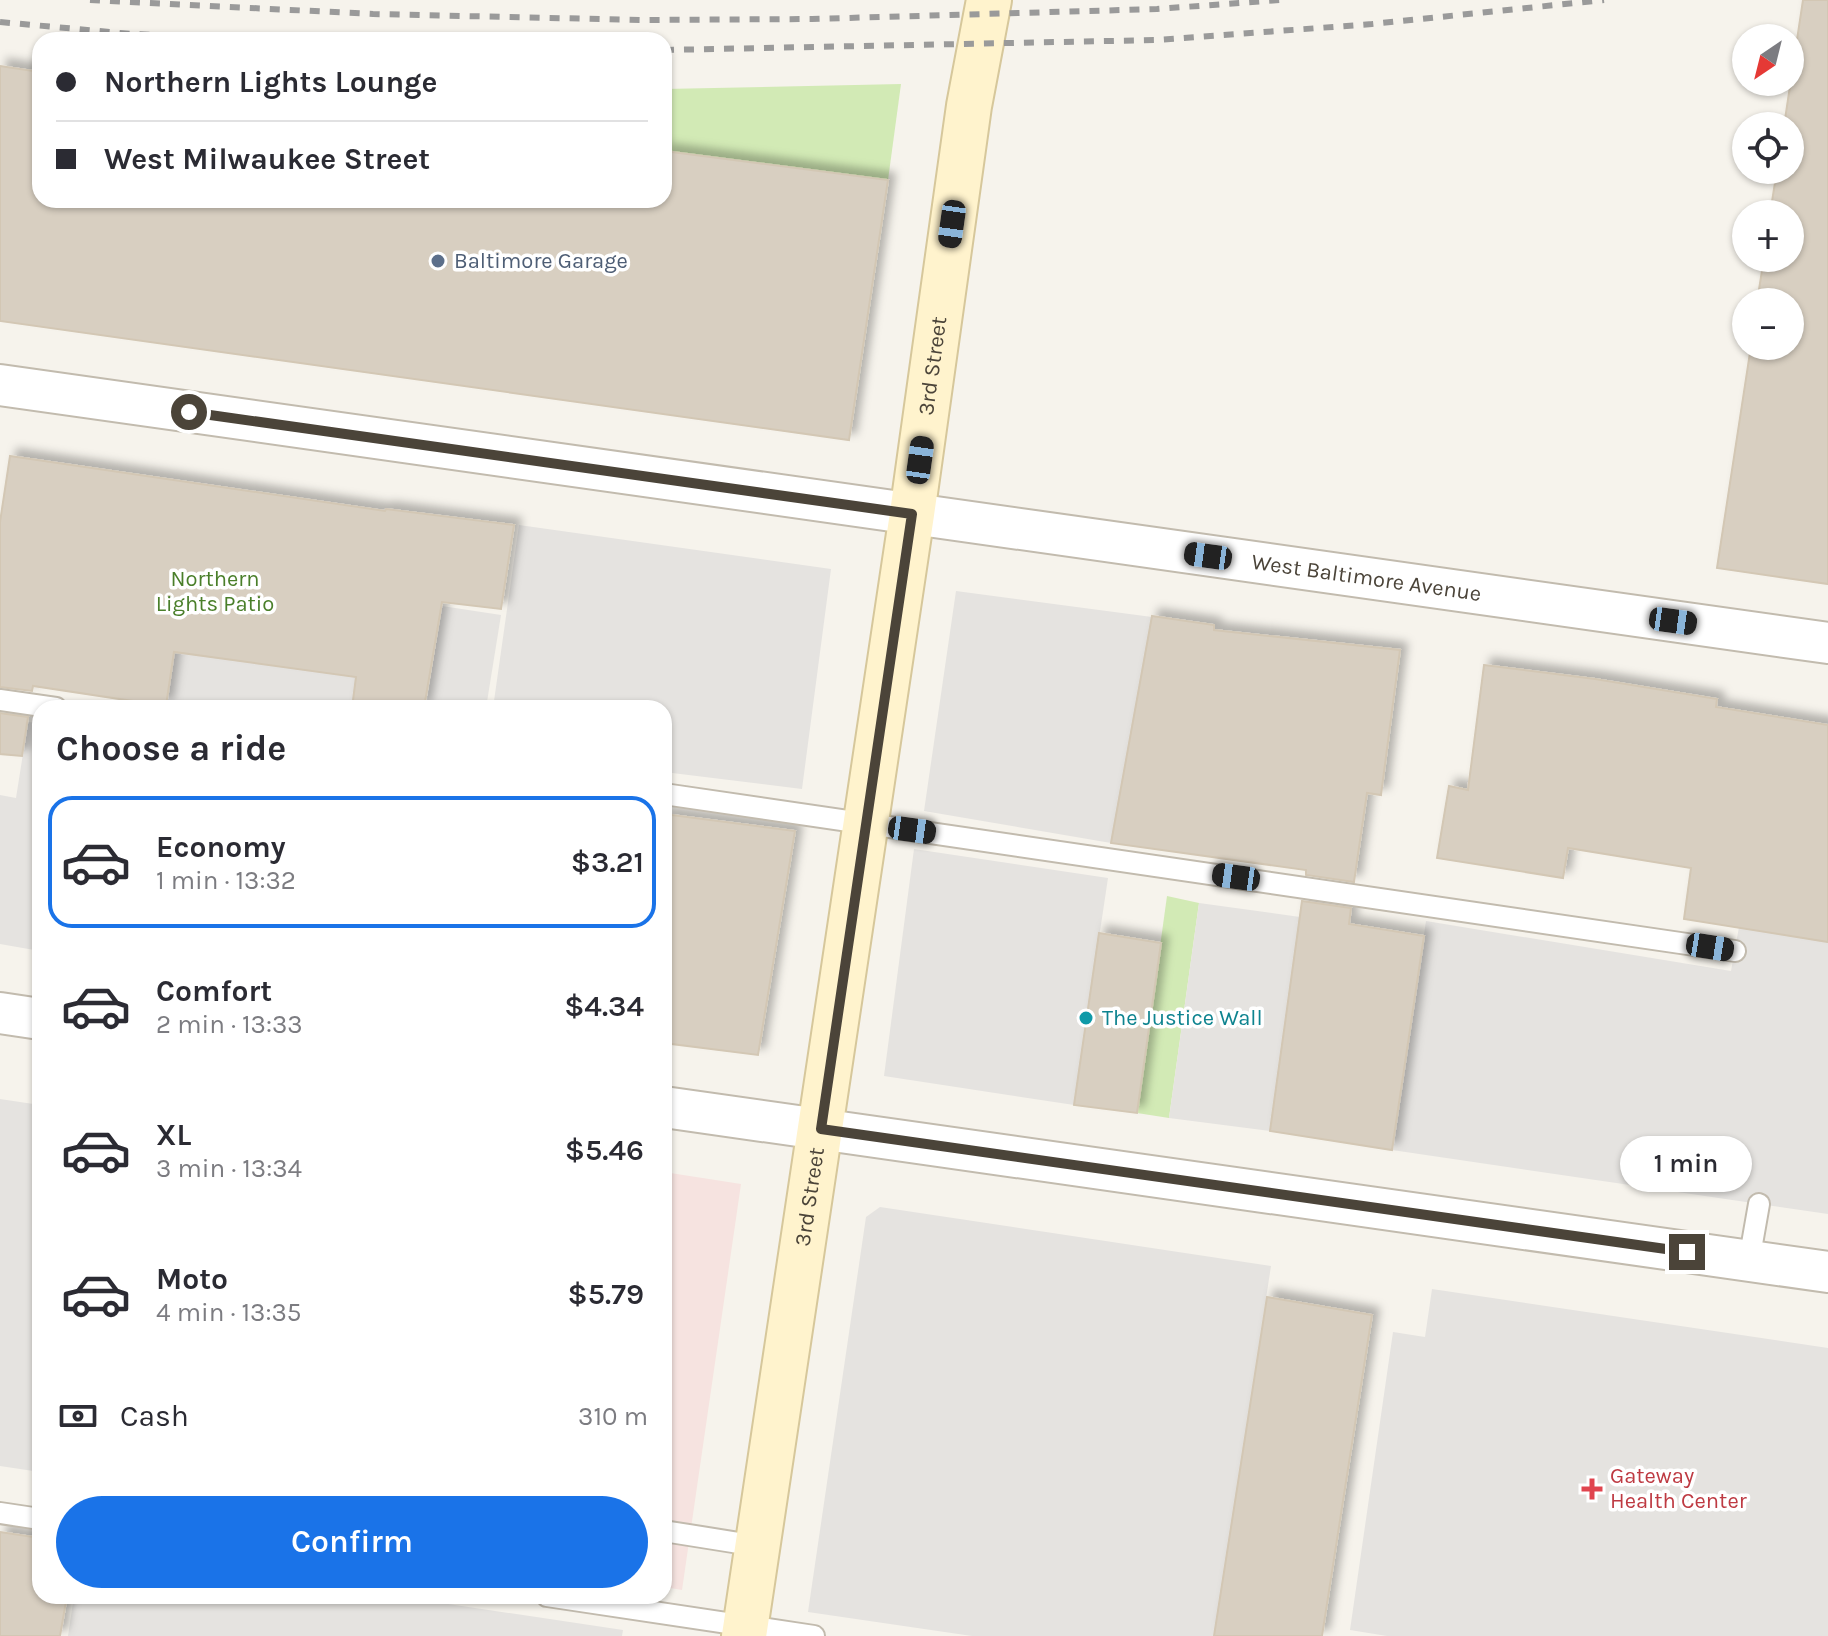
<!DOCTYPE html>
<meta charset="utf-8">
<style>
:root{--surface:#fff;--page:#f2f2f3;--text:#2b2b33;--muted:#7c7c81;--line:#e1e1e2;--accent:#1a73e8}
body{margin:0;font-family:Karla,sans-serif;background:var(--page);color:var(--text);height:100vh;display:flex;flex-direction:column;font-size:30px;white-space:nowrap}
*{box-sizing:border-box;margin:0}
p{font-size:26px;color:var(--muted)}
.icon{flex:none;width:44px;height:44px;fill:none;stroke:currentColor;stroke-width:2;stroke-linecap:round;stroke-linejoin:round}
.map{position:relative;flex:1;overflow:hidden}
.side{position:absolute;left:32px;top:700px;width:640px;height:904px;display:flex;flex-direction:column;background:var(--surface);border-radius:24px;box-shadow:0 2px 6px #0004}
.side>*{flex:none}
.top-card{position:absolute;left:32px;top:32px;width:640px;height:176px;border-radius:24px;box-shadow:0 2px 6px #0004;display:grid;align-content:center;height:176px;padding:0 24px;background:var(--surface)}
.needle{width:52px;rotate:215deg}
.tools{position:absolute;left:1732px;top:24px;display:grid;gap:16px}
.tools a{display:grid;place-items:center;width:72px;height:72px;border-radius:50%;background:var(--surface);box-shadow:0 2px 6px #0004;font-size:40px}
.end{position:absolute;width:36px;height:36px;margin:-18px;border:10px solid #4b4439;background:#fff;box-shadow:0 0 0 4px #fff}
.from{border-radius:50%}
.bubble{position:absolute;height:56px;border-radius:28px;background:var(--surface);box-shadow:0 2px 6px #0004;font-size:26px;font-weight:600;line-height:56px;text-align:center}
.car{position:absolute;width:24px;height:48px;margin:-24px -12px;border-radius:10px;box-shadow:0 0 6px 2px #0007;background:linear-gradient(#222 24%,#8ab4d8 0 40%,#222 0 76%,#8ab4d8 0 86%,#222 0)}
.top-card b{display:flex;align-items:center;gap:28px;height:76px;font-size:30px}
.top-card b+b{border-top:2px solid var(--line)}
.top-card i{width:20px;height:20px;background:var(--text)}
ul{padding:0;list-style:none}
li{display:flex;align-items:center;gap:24px;height:132px;margin:0 16px 12px;padding:0 8px;border:4px solid transparent;border-radius:24px}
li div{flex:1}
li b{display:block;font-size:30px}
li em{font-style:normal;font-weight:600}
li.selected{border-color:var(--accent)}
li>.icon{width:72px;height:72px;stroke-width:1.5}
h2{padding:0 24px;font-size:36px;line-height:96px}
.pay{display:flex;align-items:center;gap:20px;height:88px;padding:0 24px;font-size:30px}
.pay p{margin-inline-start:auto}
.button{display:flex;gap:16px;margin-top:auto;padding:16px 24px}
.button a{flex:1;height:92px;border-radius:48px;background:var(--accent);color:#fff;font-size:32px;font-weight:600;line-height:92px;text-align:center}
.map>svg:first-child{display:block}
</style>
<div class="map">
<svg width="1828" height="1636" viewBox="0 0 1828 1636">
<defs>
<filter id="shadow"><feDropShadow dx="7" dy="-7" stdDeviation="4" flood-color="#0004"/></filter>
</defs>
<rect width="100%" height="100%" fill="#f6f3ec"/>
<path fill="#f6e3e0" d="M 664,1172 L 741,1184 L 682,1590 L 664,1587 Z"/>
<g fill="#d2eab5">
<path d="M 901,84 L 888,180 L 664,151 L 664,89 Z"/>
<path d="M 1167,896 L 1199,903 L 1169,1118 L 1137,1113 Z"/>
</g>
<g fill="#e5e3e0">
<path d="M 519,525 L 831,569 L 802,789 L 664,772 L 664,708 L 493,708 Z"/>
<path d="M 956,591 L 1152,617 L 1111,843 L 924,811 Z"/>
<path d="M 442,606 L 501,615 L 486,708 L 426,708 Z"/>
<path d="M 177,629 L 356,676 L 352,708 L 166,706 Z"/>
<path d="M 28,722 L 40,723 L 40,951 L 0,944 L 0,795 L 16,798 Z"/>
<path d="M 914,849 L 1108,878 L 1074,1105 L 884,1076 Z"/>
<path d="M 1199,903 L 1300,917 L 1270,1131 L 1169,1118 Z"/>
<path d="M 1426,921 L 1731,971 L 1739,927 L 1828,941 L 1828,1214 L 1392,1150 Z"/>
<path d="M 0,1099 L 40,1105 L 40,1472 L 0,1466 Z"/>
<path d="M 880,1207 L 1271,1266 L 1214,1636 L 972,1636 L 808,1612 L 866,1217 Z"/>
<path d="M 1432,1289 L 1828,1348 L 1828,1636 L 1387,1636 L 1350,1630 L 1393,1332 L 1425,1337 Z"/>
<path d="M 74,1596 L 395,1596 L 623,1630 L 622,1636 L 68,1636 Z"/>
</g>
<g fill="#d8cfc1" stroke="#d3c7b4" stroke-width="2" filter="url(#shadow)">
<path d="M 1803,0 L 1828,0 L 1828,584 L 1717,568 L 1751,346 L 1790,346 L 1790,302 L 1757,302 L 1764,258 L 1790,258 L 1790,214 L 1770,214 L 1777,170 L 1790,170 L 1790,126 L 1784,126 Z"/>
<path d="M 0,66 L 40,72 L 40,200 L 664,200 L 664,151 L 888,180 L 849,440 L 0,321 Z"/>
<path d="M 10,456 L 385,511 L 386,509 L 514,525 L 501,609 L 442,602 L 424,708 L 352,708 L 356,677 L 174,652 L 166,706 L 33,686 L 32,691 L 0,687 L 0,522 Z"/>
<path d="M 1152,616 L 1214,625 L 1214,630 L 1400,650 L 1381,795 L 1367,793 L 1354,882 L 1306,875 L 1306,870 L 1111,843 Z"/>
<path d="M 1484,665 L 1595,679 L 1717,699 L 1716,707 L 1828,725 L 1828,942 L 1684,919 L 1691,868 L 1568,848 L 1563,878 L 1437,858 L 1449,786 L 1468,790 Z"/>
<path d="M 0,713 L 28,717 L 22,756 L 0,754 Z"/>
<path d="M 664,814 L 795,831 L 758,1055 L 664,1043 Z"/>
<path d="M 1302,901 L 1351,908 L 1349,924 L 1424,936 L 1392,1150 L 1270,1131 Z"/>
<path d="M 1099,933 L 1161,943 L 1137,1113 L 1074,1105 Z"/>
<path d="M 1267,1297 L 1372,1315 L 1322,1636 L 1214,1636 Z"/>
<path d="M 0,1532 L 40,1538 L 40,1596 L 67,1596 L 60,1636 L 0,1636 Z"/>
</g>
<g fill="none" stroke-linecap="round" stroke-linejoin="round">
<defs>
<g id="lane">
<path d="M 0,700 L 56,708"/>
<path d="M 664,794 L 1735,951"/>
<path d="M 1749,1261 L 1759,1204"/>
<path d="M 0,1513 L 40,1519"/>
<path d="M 664,1531 L 758,1546"/>
<path d="M 547,1596 L 814,1636"/>
</g>
<g id="street">
<path id="s1" d="M 0,385 L 1828,643"/>
<path d="M 0,1013 L 40,1019"/>
<path d="M 664,1107 L 1828,1272"/>
</g>
<g id="secondary">
<path id="s2" d="M 744,1636 L 912,514 L 969,106 L 989,0"/>
</g>
</defs>
<use href="#lane" stroke="#c2bbae" stroke-width="24"/>
<use href="#street" stroke="#c2bbae" stroke-width="44"/>
<use href="#secondary" stroke="#d6c79b" stroke-width="48"/>
<use href="#lane" stroke="#fff" stroke-width="20"/>
<use href="#street" stroke="#fff" stroke-width="40"/>
<use href="#secondary" stroke="#fff3cd" stroke-width="44"/>
<g stroke="#9a9a9a" stroke-width="6" stroke-dasharray="10 10" stroke-linecap="butt">
<path d="M 90,0 L 373,14 L 643,20 L 812,19 L 1157,9 L 1280,0"/>
<path d="M 0,22 L 132,34 L 271,40"/>
<path d="M 664,50 L 1158,40 L 1372,24 L 1604,0"/>
</g>
</g>
<g fill="none" stroke-linecap="round" stroke-linejoin="round">
<path stroke="#4b4439" stroke-width="10" d="M 189,412 L 912,514 L 821,1129 L 1687,1252"/>
</g>
<circle fill="#5c6f8a" stroke="#fff" stroke-width="3" cx="438" cy="261" r="8"/>
<circle fill="#0f9aa8" stroke="#fff" stroke-width="3" cx="1086" cy="1018" r="8"/>
<path fill="#e0444e" stroke="#fff" stroke-width="3" d="M1588 1477h8v8h8v8h-8v8h-8v-8h-8v-8h8z"/>
<g text-anchor="middle" dominant-baseline="central" stroke-width="7" stroke-linejoin="round" paint-order="stroke">
<g font-size="22" fill="#4e5e75" stroke="#fff" text-anchor="start">
<text x="454" y="261">Baltimore Garage</text>
</g>
<g font-size="22" fill="#4b4439" stroke="#fff">
<text stroke="none"><textPath href="#s2" startOffset="1284">3rd Street</textPath></text>
<text stroke="none"><textPath href="#s1" startOffset="1380">West Baltimore Avenue</textPath></text>
<text stroke="none"><textPath href="#s2" startOffset="444">3rd Street</textPath></text>
</g>
<g font-size="22" fill="#4a7f2a" stroke="#fff">
<text x="215" y="579">Northern<tspan x="215" dy="25">Lights Patio</tspan></text>
</g>
<g font-size="22" fill="#0d838f" stroke="#fff" text-anchor="start">
<text x="1102" y="1018">The Justice Wall</text>
</g>
<g font-size="22" fill="#be3a42" stroke="#fff" text-anchor="start">
<text x="1610" y="1476">Gateway<tspan x="1610" dy="25">Health Center</tspan></text>
</g>
</g>
</svg>
<div class="tools">
<a><svg class="needle" viewBox="-14 -14 28 28"><path d="M0-13l5 13h-10z" fill="#e53935"/><path d="M0 13l5-13h-10z" fill="#7c7c81"/></svg></a>
<a><svg class="icon" aria-label="locate" viewBox="0 0 24 24"><circle cx="12" cy="12" r="6"/><path d="M12 2v4M12 18v4M2 12h4M18 12h4"/></svg></a>
<a>+</a>
<a>−</a>
</div>
<i class="end from" style="left:189px;top:412px"></i>
<i class="end" style="left:1687px;top:1252px"></i>
<div class="bubble" style="left:1620px;top:1136px;width:132px">1 min</div>
<i class="car" style="left:952px;top:224px;rotate:188deg"></i>
<i class="car" style="left:920px;top:460px;rotate:8deg"></i>
<i class="car" style="left:1208px;top:556px;rotate:278deg"></i>
<i class="car" style="left:1673px;top:621px;rotate:98deg"></i>
<i class="car" style="left:912px;top:830px;rotate:98deg"></i>
<i class="car" style="left:1236px;top:877px;rotate:278deg"></i>
<i class="car" style="left:1710px;top:947px;rotate:99deg"></i>
<div class="top-card">
<b><i class="from"></i>Northern Lights Lounge</b>
<b><i></i>West Milwaukee Street</b>
</div>
<section class="side">
<h2>Choose a ride</h2>
<ul>
<li class="selected"><svg class="icon" aria-label="car" viewBox="0 0 24 24"><path d="M5 17H2v-5l4-1 3-4h7l3 4 3 1v5h-3M9 17h6M6 11h13"/><circle cx="7" cy="17" r="2"/><circle cx="17" cy="17" r="2"/></svg><div><b>Economy</b><p>1 min · 13:32</p></div><em>$3.21</em></li>
<li><svg class="icon" aria-label="car" viewBox="0 0 24 24"><path d="M5 17H2v-5l4-1 3-4h7l3 4 3 1v5h-3M9 17h6M6 11h13"/><circle cx="7" cy="17" r="2"/><circle cx="17" cy="17" r="2"/></svg><div><b>Comfort</b><p>2 min · 13:33</p></div><em>$4.34</em></li>
<li><svg class="icon" aria-label="car" viewBox="0 0 24 24"><path d="M5 17H2v-5l4-1 3-4h7l3 4 3 1v5h-3M9 17h6M6 11h13"/><circle cx="7" cy="17" r="2"/><circle cx="17" cy="17" r="2"/></svg><div><b>XL</b><p>3 min · 13:34</p></div><em>$5.46</em></li>
<li><svg class="icon" aria-label="car" viewBox="0 0 24 24"><path d="M5 17H2v-5l4-1 3-4h7l3 4 3 1v5h-3M9 17h6M6 11h13"/><circle cx="7" cy="17" r="2"/><circle cx="17" cy="17" r="2"/></svg><div><b>Moto</b><p>4 min · 13:35</p></div><em>$5.79</em></li>
</ul>
<div class="pay"><svg class="icon" aria-label="cash" viewBox="0 0 24 24"><path d="M3 7h18v10H3z"/><circle cx="12" cy="12" r="2"/></svg>Cash<p>310 m</p></div>
<div class="button"><a>Confirm</a></div>
</section>
</div>
